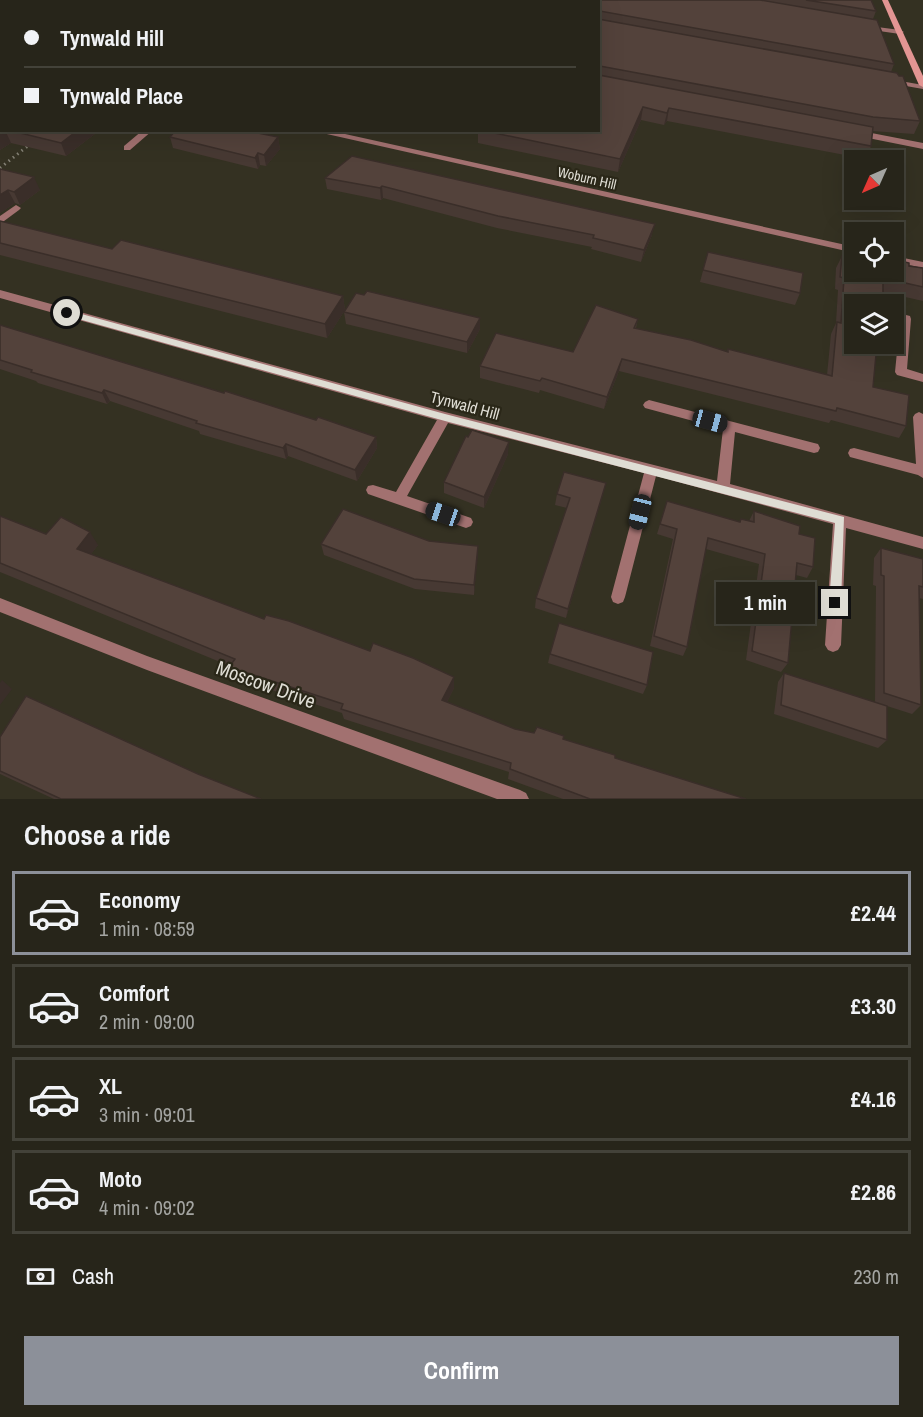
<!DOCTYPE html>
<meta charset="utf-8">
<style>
:root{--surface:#27251a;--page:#333127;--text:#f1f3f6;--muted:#a4a5a2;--line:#434239;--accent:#8c9099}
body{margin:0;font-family:"Archivo Narrow",sans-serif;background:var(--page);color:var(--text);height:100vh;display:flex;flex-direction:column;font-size:22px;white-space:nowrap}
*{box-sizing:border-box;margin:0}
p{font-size:20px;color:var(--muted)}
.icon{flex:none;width:33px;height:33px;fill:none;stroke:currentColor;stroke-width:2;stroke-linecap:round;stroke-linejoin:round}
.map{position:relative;height:799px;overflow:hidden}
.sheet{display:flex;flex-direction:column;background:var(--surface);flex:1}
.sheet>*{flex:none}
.top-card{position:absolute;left:0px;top:0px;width:600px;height:132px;box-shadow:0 6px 24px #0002,0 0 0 2px var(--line);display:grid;align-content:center;height:132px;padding:0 24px;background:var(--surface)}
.needle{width:39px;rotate:225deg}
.fabs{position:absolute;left:844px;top:150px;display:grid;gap:12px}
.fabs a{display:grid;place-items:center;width:60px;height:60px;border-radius:0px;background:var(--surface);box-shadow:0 6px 24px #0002,0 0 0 2px var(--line);font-size:30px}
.end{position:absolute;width:27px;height:27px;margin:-14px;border:8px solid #dfddd4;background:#111;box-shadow:0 0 0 3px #111}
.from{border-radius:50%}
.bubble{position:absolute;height:42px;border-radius:0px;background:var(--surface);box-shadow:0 6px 24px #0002,0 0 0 2px var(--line);font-size:20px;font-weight:700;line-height:42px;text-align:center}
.car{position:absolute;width:18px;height:36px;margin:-18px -9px;border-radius:8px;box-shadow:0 0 4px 2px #0007;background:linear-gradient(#222 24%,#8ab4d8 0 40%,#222 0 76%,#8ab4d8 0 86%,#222 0)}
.top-card b{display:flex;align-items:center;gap:21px;height:57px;font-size:22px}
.top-card b+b{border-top:2px solid var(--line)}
.top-card i{width:15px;height:15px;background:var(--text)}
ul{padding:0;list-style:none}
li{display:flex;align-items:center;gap:18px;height:84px;margin:0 12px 9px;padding:0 12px;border:3px solid var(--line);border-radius:0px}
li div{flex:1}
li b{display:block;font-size:22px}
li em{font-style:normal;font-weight:700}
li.on{border-color:var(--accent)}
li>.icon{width:54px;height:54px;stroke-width:1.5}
h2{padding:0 24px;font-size:27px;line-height:72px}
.pay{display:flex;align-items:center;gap:15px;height:66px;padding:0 24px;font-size:22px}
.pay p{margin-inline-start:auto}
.button{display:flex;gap:12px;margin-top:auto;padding:12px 24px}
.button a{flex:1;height:69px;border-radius:0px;background:var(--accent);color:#fff;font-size:24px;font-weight:700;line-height:69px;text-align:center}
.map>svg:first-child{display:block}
</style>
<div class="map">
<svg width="923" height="799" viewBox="0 0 923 799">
<rect width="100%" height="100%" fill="#343122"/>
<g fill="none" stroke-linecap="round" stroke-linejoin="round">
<path stroke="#848175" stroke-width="3" stroke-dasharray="1.5 4" stroke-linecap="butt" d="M 0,168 L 29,145"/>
<path fill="#a27170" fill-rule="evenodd" d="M 16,205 L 21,208 L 19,210 L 0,224 L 0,216 Z"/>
<g fill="#a27170" fill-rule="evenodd">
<path d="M 862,25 L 900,30 L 904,32 L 900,34 L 865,29 L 862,29 Z"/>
<path d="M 889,79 L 923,85 L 923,89 L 889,83 Z"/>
<path d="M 143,130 L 153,130 L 130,150 L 124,150 L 124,146 Z"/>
<path d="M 309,130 L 327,130 L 855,247 L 855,253 Z"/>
<path d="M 856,130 L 923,143 L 923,149 L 853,135 L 852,133 Z"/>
<path d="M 894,256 L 923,262 L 923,268 L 894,262 Z"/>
<path d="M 0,290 L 445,412 L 717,481 L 723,429 L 645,408 L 643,405 L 645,402 L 649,400 L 814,443 L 818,444 L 820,448 L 818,452 L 814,453 L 735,432 L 730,484 L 923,537 L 923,549 L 846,528 L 841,645 L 838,650 L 833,652 L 828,650 L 825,645 L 833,524 L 656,476 L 625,597 L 623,602 L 618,604 L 613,602 L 611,597 L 644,473 L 448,423 L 407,496 L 471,518 L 473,522 L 471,526 L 466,528 L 368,494 L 366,490 L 368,486 L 373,485 L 396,492 L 437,420 L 0,298 Z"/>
<path d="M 894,312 L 910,316 L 911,319 L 907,369 L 923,374 L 923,382 L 897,375 L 895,372 L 900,321 L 894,320 Z"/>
<path d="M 919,412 L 923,414 L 923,478 L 918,475 L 850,457 L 848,453 L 850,449 L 854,448 L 916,464 L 913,417 L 915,414 Z"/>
<path d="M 0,598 L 147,656 L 520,790 L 526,793 L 529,799 L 497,799 L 147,670 L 0,612 Z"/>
</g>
<path fill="#e39593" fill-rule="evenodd" d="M 882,0 L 888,0 L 923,76 L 923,87 L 919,85 Z"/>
</g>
<g fill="#473933">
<path d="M 0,0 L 871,0 L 876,11 L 873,19 L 894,64 L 891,72 L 920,121 L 914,134 L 872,131 L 871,146 L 866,159 L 667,121 L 664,125 L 641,120 L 618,172 L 478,143 L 478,130 L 598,2 L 2,2 L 2,130 L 100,130 L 66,156 L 11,143 L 0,150 Z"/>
<path d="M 170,137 L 278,137 L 280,149 L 266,166 L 260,165 L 258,169 L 173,148 Z"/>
<path d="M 352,156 L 652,235 L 641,262 L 591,249 L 592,247 L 497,228 L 383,198 L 381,200 L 327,189 L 325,178 Z"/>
<path d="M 0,169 L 40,190 L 20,205 L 15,203 L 0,213 Z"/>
<path d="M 0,221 L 112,249 L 343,296 L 345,310 L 327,338 L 0,255 Z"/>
<path d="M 852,251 L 909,266 L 923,268 L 923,301 L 883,292 L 855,304 L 873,387 L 906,426 L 899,438 L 831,420 L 829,423 L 619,371 L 604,409 L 540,390 L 539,393 L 480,378 L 480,366 L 573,352 L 638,319 L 636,328 L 727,351 L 728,349 L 827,375 L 831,334 L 836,323 L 838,290 L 835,289 L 836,268 L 842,256 L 849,257 Z"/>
<path d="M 708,252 L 800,293 L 795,305 L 700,282 Z"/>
<path d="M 344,312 L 480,318 L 480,329 L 467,353 L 346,324 Z"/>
<path d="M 0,325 L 224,393 L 376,437 L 377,448 L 357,481 L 288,456 L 286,459 L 200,434 L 199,431 L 110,401 L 107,404 L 38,383 L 36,381 L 0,369 Z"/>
<path d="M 468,437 L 508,454 L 484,508 L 444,493 L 444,482 Z"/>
<path d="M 557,494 L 603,494 L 566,618 L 535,608 L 536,598 L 567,508 L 555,505 Z"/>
<path d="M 667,501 L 739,522 L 741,519 L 749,521 L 754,511 L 799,534 L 813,567 L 807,578 L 796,575 L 788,663 L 781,672 L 746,660 L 759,564 L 706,549 L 687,647 L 683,656 L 650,646 L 673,539 L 657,534 Z"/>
<path d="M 0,516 L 46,534 L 98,545 L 91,554 L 264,619 L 370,651 L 454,677 L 454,688 L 447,702 L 515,729 L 563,739 L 615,758 L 746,799 L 563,799 L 508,779 L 509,772 L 344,719 L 342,713 L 235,678 L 229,667 L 230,666 L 0,572 Z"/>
<path d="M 429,541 L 478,546 L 474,595 L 415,589 L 324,555 L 321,544 Z"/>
<path d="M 881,548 L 923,559 L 923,599 L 919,598 L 921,705 L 912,714 L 887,706 L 887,740 L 878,748 L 774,714 L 778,682 L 784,673 L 875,702 L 876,586 L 873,585 L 874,558 Z"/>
<path d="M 550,654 L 647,685 L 643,694 L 548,663 Z"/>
<path d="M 0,737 L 198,774 L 261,799 L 54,799 L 0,774 Z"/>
</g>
<g fill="#3a2e29">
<path d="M 643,107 L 641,120 L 618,172 L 620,159 Z"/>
<path d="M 669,108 L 667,121 L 664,125 L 667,113 Z"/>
<path d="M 4,130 L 5,130 L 11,143 L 0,150 L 0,133 Z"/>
<path d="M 78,130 L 100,130 L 66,156 L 61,143 Z"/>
<path d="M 278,137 L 280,149 L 266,166 L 264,155 Z"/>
<path d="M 258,153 L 260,165 L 258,169 L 255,158 Z"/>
<path d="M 34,177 L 40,190 L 20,205 L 14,192 Z"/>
<path d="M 382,186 L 383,198 L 381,200 L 380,188 Z"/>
<path d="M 8,190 L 15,203 L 0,213 L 0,195 Z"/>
<path d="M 655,224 L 652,235 L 641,262 L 644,250 Z"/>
<path d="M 343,296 L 345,310 L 327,338 L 325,324 Z"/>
<path d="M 480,318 L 480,329 L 467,353 L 467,342 Z"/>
<path d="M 622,359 L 619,371 L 604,409 L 607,397 Z"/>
<path d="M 104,390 L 110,401 L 107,404 L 102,393 Z"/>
<path d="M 376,437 L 377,448 L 357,481 L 355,470 Z"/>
<path d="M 509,442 L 508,454 L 484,508 L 484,497 Z"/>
<path d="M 286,444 L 288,456 L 286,459 L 283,448 Z"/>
<path d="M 606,483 L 603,494 L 566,618 L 568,609 Z"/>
<path d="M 90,532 L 98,545 L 85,562 L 77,549 Z"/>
<path d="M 478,546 L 478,556 L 474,595 L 474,585 Z"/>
<path d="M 454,677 L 454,688 L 443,710 L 442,700 Z"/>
<path d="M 2,680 L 12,689 L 0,705 L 0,683 Z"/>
</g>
<g fill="#53423b" stroke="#3a2e29" stroke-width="1.5">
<path d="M 0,0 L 78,0 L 78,2 L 2,2 L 2,130 L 4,130 L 0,133 Z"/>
<path d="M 89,0 L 760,0 L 877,20 L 894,64 L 600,11 L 598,14 L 598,2 L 97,2 Z"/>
<path d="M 806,0 L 871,0 L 876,11 Z"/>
<path d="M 598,19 L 897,73 L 899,76 L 903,76 L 920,121 L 873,117 L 600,66 L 598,68 Z"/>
<path d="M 598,72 L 599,75 L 873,127 L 871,146 L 669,108 L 667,113 L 643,107 L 620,159 L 480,130 L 598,130 Z"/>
<path d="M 8,130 L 78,130 L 61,143 Z"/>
<path d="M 176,130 L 242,130 L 278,137 L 264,155 L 258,153 L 255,158 L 170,137 Z"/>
<path d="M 352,156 L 655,224 L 644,250 L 593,238 L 594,235 L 498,216 L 382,186 L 380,188 L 325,178 Z"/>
<path d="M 0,169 L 34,177 L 14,192 L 8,190 L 0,195 Z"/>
<path d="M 0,221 L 112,249 L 121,240 L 343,296 L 325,324 L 0,243 Z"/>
<path d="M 852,251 L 855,251 L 855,272 L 894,272 L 894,259 L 909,263 L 909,266 L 923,268 L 923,287 L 883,278 L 883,304 L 855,304 L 855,344 L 877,344 L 873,387 L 909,395 L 906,426 L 837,408 L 836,411 L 622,359 L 607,397 L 542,378 L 540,381 L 480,366 L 496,333 L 573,352 L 596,305 L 638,319 L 634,328 L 691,340 L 728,352 L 728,349 L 832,376 L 837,322 L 841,323 L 844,278 L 840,277 L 842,256 L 852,258 Z"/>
<path d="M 708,252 L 803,273 L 800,293 L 703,270 Z"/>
<path d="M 367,291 L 480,318 L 467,342 L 344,312 L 356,293 L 364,295 Z"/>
<path d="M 0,325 L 224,393 L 225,391 L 316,420 L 318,417 L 376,437 L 355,470 L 286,444 L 283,448 L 196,423 L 197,421 L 104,390 L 102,393 L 31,372 L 32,370 L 0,360 Z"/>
<path d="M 472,430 L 509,442 L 484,497 L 444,482 L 466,436 L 468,437 Z"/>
<path d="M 564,472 L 606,483 L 568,609 L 536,598 L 570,498 L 557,494 Z"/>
<path d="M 667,501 L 740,522 L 741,519 L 754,522 L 754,511 L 800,526 L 799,534 L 815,538 L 813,567 L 797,563 L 788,663 L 752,651 L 765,554 L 708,538 L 687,647 L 654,636 L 677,529 L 660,524 Z"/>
<path d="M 343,509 L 429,541 L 478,546 L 474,585 L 414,579 L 321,544 Z"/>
<path d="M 0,516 L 46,534 L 61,517 L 90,532 L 77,549 L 264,619 L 266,615 L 289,621 L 370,651 L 373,643 L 413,658 L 454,677 L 442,700 L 515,729 L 534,733 L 537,727 L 564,736 L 563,739 L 615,755 L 615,758 L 746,799 L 590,799 L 510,769 L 511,763 L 341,709 L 343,704 L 229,667 L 235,659 L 0,563 Z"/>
<path d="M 881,548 L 923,559 L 923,587 L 919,586 L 921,705 L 884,693 L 884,576 L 881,575 Z"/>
<path d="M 559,623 L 653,652 L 647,685 L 550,654 Z"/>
<path d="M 784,673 L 887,706 L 887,740 L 781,705 Z"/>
<path d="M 26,696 L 198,774 L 261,799 L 61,799 L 0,771 L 0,737 Z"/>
</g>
<path fill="#dfddd4" d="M 67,310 L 445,414 L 844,517 L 841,603 L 835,608 L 829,603 L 835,523 L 445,421 L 64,315 L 64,311 Z"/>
<g text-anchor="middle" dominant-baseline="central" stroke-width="4.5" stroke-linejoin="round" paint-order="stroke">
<g font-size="14" fill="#dfddd4" stroke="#2a2718">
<text transform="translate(587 178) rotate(13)">Woburn Hill</text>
</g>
<g font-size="16" fill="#dfddd4" stroke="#2a2718">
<text transform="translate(465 405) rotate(15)">Tynwald Hill</text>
</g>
<g font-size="20" fill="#dfddd4" stroke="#2a2718">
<text transform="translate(266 684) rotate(20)">Moscow Drive</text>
</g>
</g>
</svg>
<div class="fabs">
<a><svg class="needle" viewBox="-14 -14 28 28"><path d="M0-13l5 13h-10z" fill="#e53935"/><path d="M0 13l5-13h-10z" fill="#a4a5a2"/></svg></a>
<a><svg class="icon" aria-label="locate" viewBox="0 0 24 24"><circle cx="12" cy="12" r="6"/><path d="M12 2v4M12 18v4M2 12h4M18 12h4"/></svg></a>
<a><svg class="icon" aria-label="layers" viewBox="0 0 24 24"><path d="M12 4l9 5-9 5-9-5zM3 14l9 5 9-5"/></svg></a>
</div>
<i class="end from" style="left:67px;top:313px"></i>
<i class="end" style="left:835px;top:603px"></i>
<div class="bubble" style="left:716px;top:582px;width:99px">1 min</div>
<i class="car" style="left:710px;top:421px;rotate:105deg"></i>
<i class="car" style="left:640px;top:512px;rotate:194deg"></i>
<i class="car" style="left:443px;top:514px;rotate:289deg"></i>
<div class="top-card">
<b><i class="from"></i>Tynwald Hill</b>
<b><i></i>Tynwald Place</b>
</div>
</div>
<section class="sheet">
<h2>Choose a ride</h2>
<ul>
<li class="on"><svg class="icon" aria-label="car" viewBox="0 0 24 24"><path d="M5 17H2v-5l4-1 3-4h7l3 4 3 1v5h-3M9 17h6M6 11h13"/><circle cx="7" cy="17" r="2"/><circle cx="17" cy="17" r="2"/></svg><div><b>Economy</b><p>1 min · 08:59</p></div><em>£2.44</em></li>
<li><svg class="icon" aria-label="car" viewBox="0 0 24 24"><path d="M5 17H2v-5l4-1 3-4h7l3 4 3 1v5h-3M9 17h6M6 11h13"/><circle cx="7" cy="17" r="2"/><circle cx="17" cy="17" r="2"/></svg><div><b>Comfort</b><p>2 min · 09:00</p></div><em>£3.30</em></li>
<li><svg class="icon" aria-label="car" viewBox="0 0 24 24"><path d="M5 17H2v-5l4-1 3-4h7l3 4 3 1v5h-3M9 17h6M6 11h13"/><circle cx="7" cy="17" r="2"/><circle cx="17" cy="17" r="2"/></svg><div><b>XL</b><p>3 min · 09:01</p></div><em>£4.16</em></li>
<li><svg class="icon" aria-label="car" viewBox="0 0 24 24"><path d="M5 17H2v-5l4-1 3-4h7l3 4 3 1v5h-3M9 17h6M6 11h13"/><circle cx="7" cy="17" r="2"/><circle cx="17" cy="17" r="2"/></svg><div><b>Moto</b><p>4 min · 09:02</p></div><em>£2.86</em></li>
</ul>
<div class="pay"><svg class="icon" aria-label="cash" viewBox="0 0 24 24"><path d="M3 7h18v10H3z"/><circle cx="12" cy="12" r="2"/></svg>Cash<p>230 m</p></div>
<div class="button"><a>Confirm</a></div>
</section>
